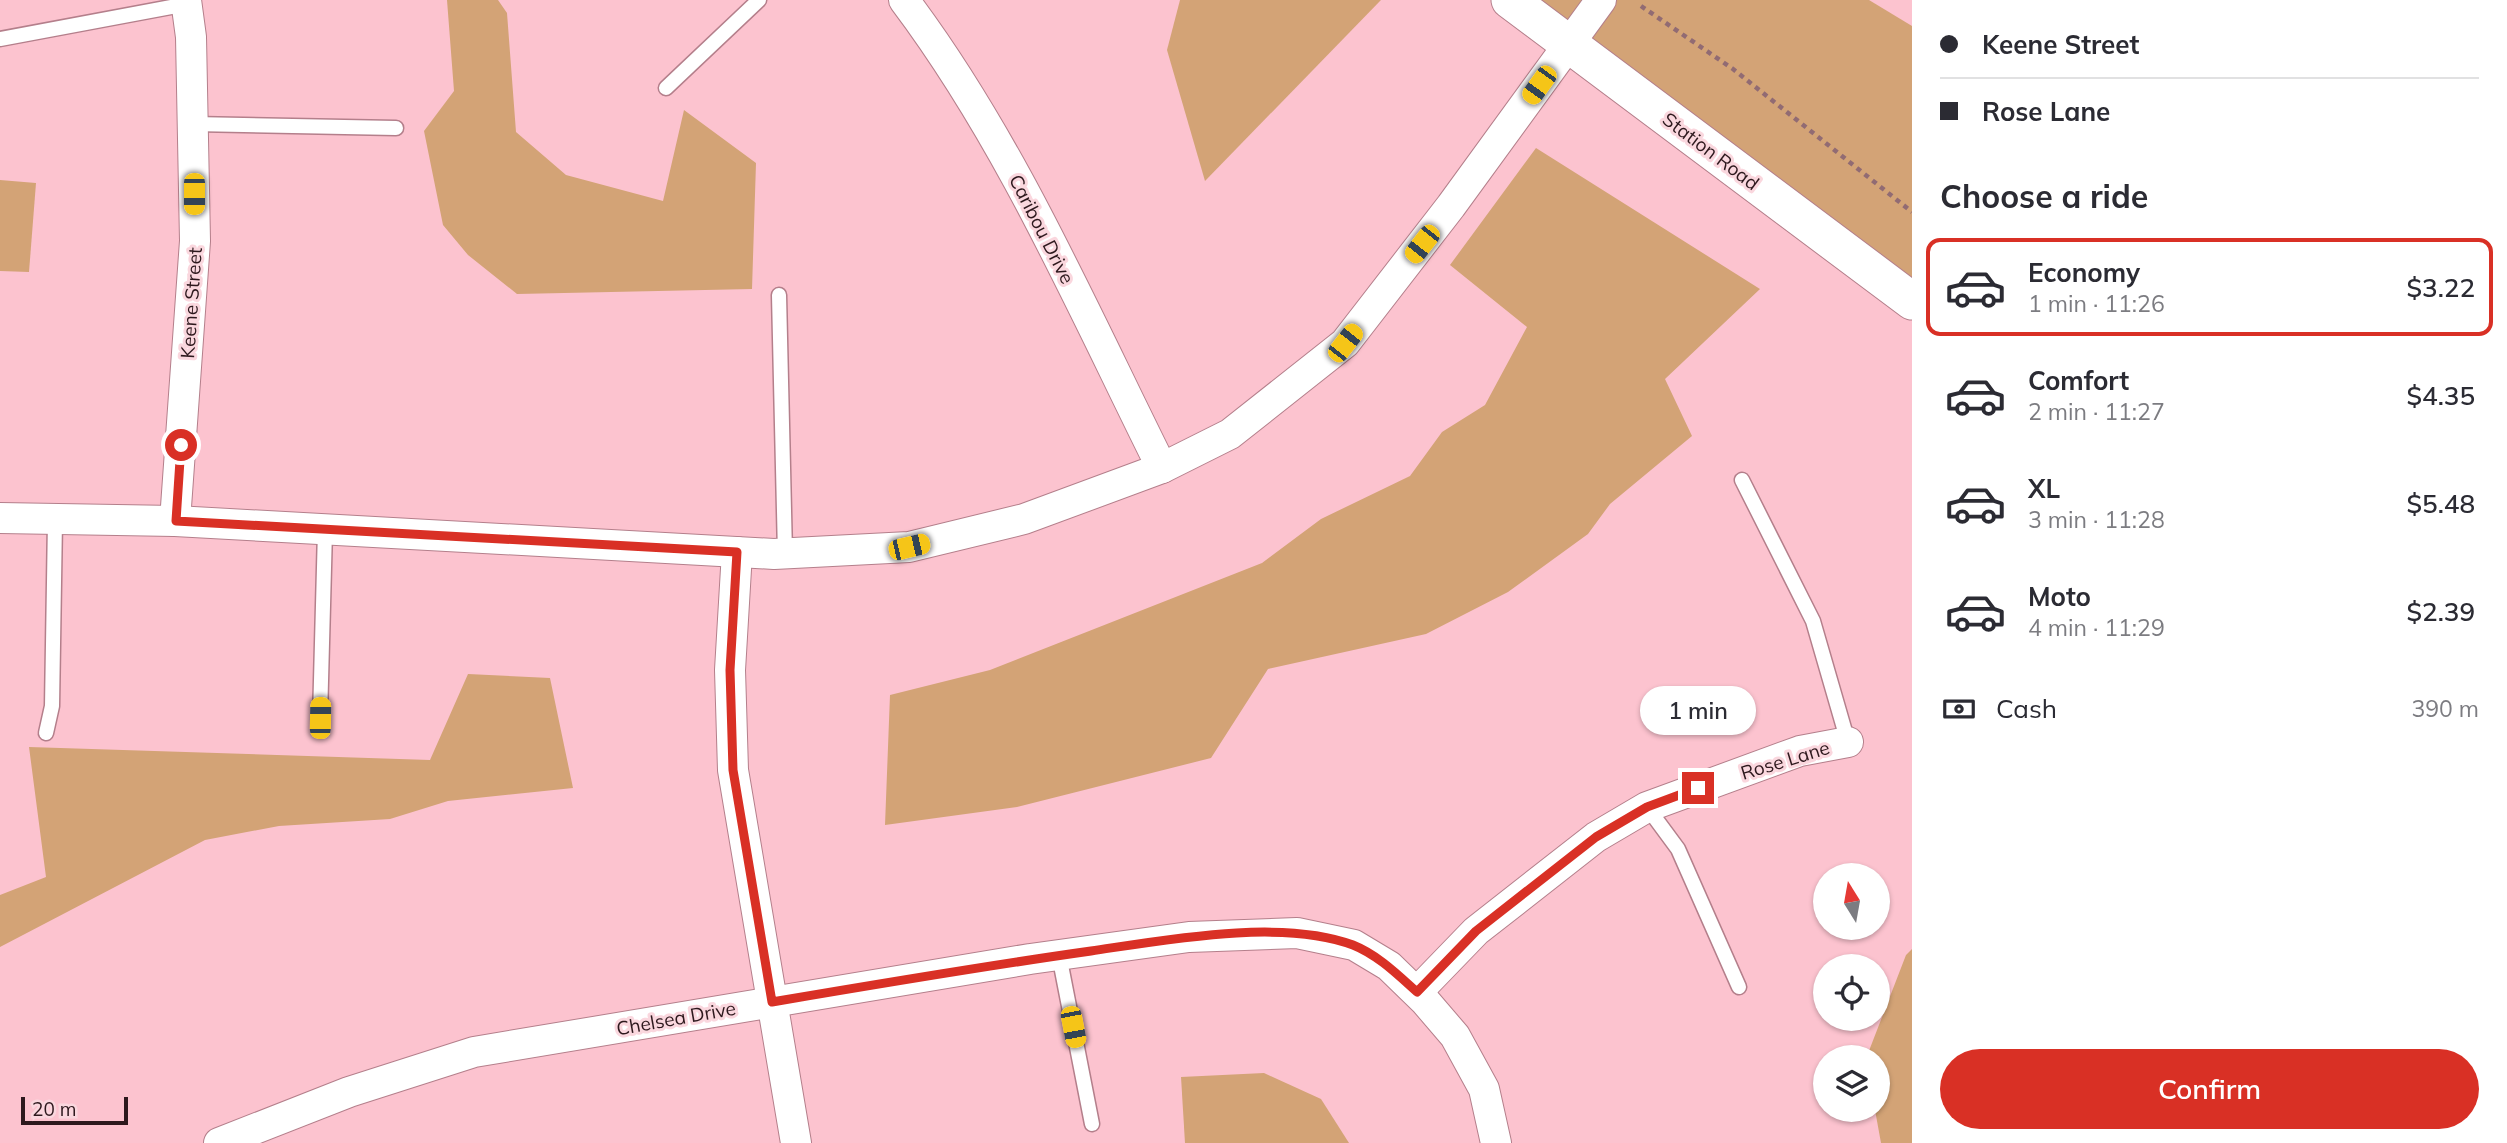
<!DOCTYPE html>
<meta charset="utf-8">
<style>
:root{--surface:#fff;--page:#f2f2f3;--text:#2b2b33;--muted:#7c7c81;--line:#e1e1e2;--accent:#d93025}
body{margin:0;font-family:Mulish,sans-serif;background:var(--page);color:var(--text);height:100vh;display:flex;flex-direction:column;font-size:26px;white-space:nowrap}
*{box-sizing:border-box;margin:0}
p{font-size:23px;color:var(--muted)}
.icon{flex:none;width:38px;height:38px;fill:none;stroke:currentColor;stroke-width:2;stroke-linecap:round;stroke-linejoin:round}
.map{position:relative;flex:1;overflow:hidden}
.panel{display:flex;flex-direction:column;background:var(--surface);width:595px}
.panel>*{flex:none}
.top-card{display:grid;align-content:center;height:154px;padding:0 28px;background:var(--surface)}
.needle{width:46px;rotate:349deg}
.fabs{position:absolute;left:1813px;top:863px;display:grid;gap:14px}
.fabs a{display:grid;place-items:center;width:77px;height:77px;border-radius:50%;background:var(--surface);box-shadow:0 2px 5px #0004;font-size:35px}
.scale{position:absolute;left:21px;bottom:18px;width:107px;box-sizing:border-box;padding-left:7px;border:4px solid #2d181d;border-top:0;font-size:19px;line-height:24px;white-space:nowrap;color:#2d181d;-webkit-text-stroke:5px #fad7de;paint-order:stroke}
.end{position:absolute;width:32px;height:32px;margin:-16px;border:9px solid #d93025;background:#fff;box-shadow:0 0 0 4px #fff}
.from{border-radius:50%}
.bubble{position:absolute;height:49px;border-radius:24px;background:var(--surface);box-shadow:0 2px 5px #0004;font-size:23px;font-weight:600;line-height:49px;text-align:center}
.car{position:absolute;width:21px;height:42px;margin:-21px -10px;border-radius:9px;box-shadow:0 0 5px 2px #0007;background:linear-gradient(#f5c518 24%,#345 0 40%,#f5c518 0 76%,#345 0 86%,#f5c518 0)}
.top-card b{display:flex;align-items:center;gap:24px;height:66px;font-size:26px}
.top-card b+b{border-top:2px solid var(--line)}
.top-card i{width:18px;height:18px;background:var(--text)}
ul{padding:0;list-style:none}
li{display:flex;align-items:center;gap:21px;height:98px;margin:0 14px 10px;padding:0 14px;border:4px solid transparent;border-radius:14px}
li div{flex:1}
li b{display:block;font-size:26px}
li em{font-style:normal;font-weight:600}
li.on{border-color:var(--accent)}
li>.icon{width:63px;height:63px;stroke-width:1.5}
h2{padding:0 28px;font-size:32px;line-height:84px}
.pay{display:flex;align-items:center;gap:18px;height:77px;padding:0 28px;font-size:26px}
.pay p{margin-inline-start:auto}
.cta{display:flex;gap:14px;margin-top:auto;padding:14px 28px}
.cta a{flex:1;height:80px;border-radius:42px;background:var(--accent);color:#fff;font-size:28px;font-weight:600;line-height:80px;text-align:center}
main{display:flex;flex:1;min-height:0}
.map>svg:first-child{display:block}
</style>
<main>
<div class="map">
<svg width="1912" height="1143" viewBox="0 0 1912 1143">
<rect width="100%" height="100%" fill="#fcc3cf"/>
<g fill="#d3a376">
<path d="M 447,0 L 498,0 L 507,13 L 516,132 L 566,175 L 663,201 L 684,110 L 756,163 L 752,289 L 517,294 L 468,255 L 443,225 L 424,131 L 454,91 Z"/>
<path d="M 1180,0 L 1381,0 L 1205,181 L 1167,50 Z"/>
<path d="M 1504,0 L 1869,0 L 1912,26 L 1912,304 Z"/>
<path d="M 1536,148 L 1760,289 L 1665,379 L 1692,436 L 1610,504 L 1588,534 L 1508,592 L 1426,634 L 1268,669 L 1211,758 L 1017,807 L 885,825 L 890,695 L 990,670 L 1262,563 L 1321,519 L 1410,476 L 1442,432 L 1485,405 L 1527,327 L 1450,265 Z"/>
<path d="M 0,180 L 36,183 L 29,272 L 0,271 Z"/>
<path d="M 468,674 L 550,678 L 573,788 L 448,801 L 390,819 L 279,826 L 205,840 L 0,947 L 0,895 L 46,877 L 29,747 L 430,760 Z"/>
<path d="M 1912,949 L 1912,1143 L 1881,1143 L 1875,1110 L 1878,1057 L 1867,1056 L 1906,955 Z"/>
<path d="M 1264,1073 L 1321,1099 L 1349,1143 L 1185,1143 L 1181,1077 Z"/>
</g>
<g fill="none" stroke-linecap="round" stroke-linejoin="round">
<defs>
<g id="service">
<path d="M 0,39 L 187,4"/>
<path d="M 666,88 L 759,0"/>
<path d="M 193,124 L 396,128"/>
<path d="M 779,295 L 785,554"/>
<path d="M 1742,480 L 1813,621 L 1848,742"/>
<path d="M 320,718 L 325,530"/>
<path d="M 46,733 L 52,706 L 55,520"/>
<path d="M 1647,807 L 1678,849 L 1739,987"/>
<path d="M 1059,955 L 1092,1124"/>
</g>
<g id="minor">
<path d="M 904,0 C 1011,142 1083,310 1162,468"/>
<path d="M 0,518 L 175,521 L 774,554 L 909,547 L 1024,519 L 1162,468 L 1230,434 L 1345,343 L 1451,206 L 1601,0"/>
<path d="M 175,521 L 195,241 L 191,37 L 186,0"/>
<path d="M 737,552 L 730,670 L 733,770 L 796,1143"/>
<path d="M 1417,992 L 1476,931 L 1596,837 L 1647,807 L 1800,751 L 1848,742"/>
<path d="M 219,1143 L 349,1092 L 474,1052 L 1030,959 L 1189,937 L 1297,933 L 1354,945 L 1389,966 L 1425,1001 L 1455,1036 L 1484,1089 L 1496,1143"/>
</g>
<path id="tertiary" d="M 1510,0 L 1912,301"/>
</defs>
<use href="#service" stroke="#b47f8b" stroke-width="17"/>
<use href="#minor" stroke="#b47f8b" stroke-width="32"/>
<use href="#tertiary" stroke="#b47f8b" stroke-width="39"/>
<path stroke="#916b73" stroke-width="4.5" stroke-dasharray="5 5" stroke-linecap="butt" d="M 1641,6 L 1733,69 L 1912,212"/>
<use href="#service" stroke="#fff" stroke-width="14"/>
<use href="#minor" stroke="#fff" stroke-width="30"/>
<use href="#tertiary" stroke="#fff" stroke-width="37"/>
</g>
<g fill="none" stroke-linecap="round" stroke-linejoin="round">
<path stroke="#d93025" stroke-width="9" d="M 181,445 L 176,521 L 737,552 L 730,670 L 733,770 L 772,1002 C 878,984 984,966 1091,951 C 1165,940 1282,918 1353,945 C 1378,955 1398,975 1417,992 L 1476,931 L 1596,837 L 1647,807 L 1698,788"/>
</g>
<g text-anchor="middle" dominant-baseline="central" stroke-width="6" stroke-linejoin="round" paint-order="stroke">
<g font-size="19" fill="#2d181d" stroke="#fad7de">
<text transform="translate(1711 151) rotate(37)">Station Road</text>
<text transform="translate(1042 229) rotate(63)">Caribou Drive</text>
<text transform="translate(191 303) rotate(-86)">Keene Street</text>
<text transform="translate(1785 760) rotate(-17)">Rose Lane</text>
<text transform="translate(676 1018) rotate(-10)">Chelsea Drive</text>
</g>
</g>
</svg>
<div class="fabs">
<a><svg class="needle" viewBox="-14 -14 28 28"><path d="M0-13l5 13h-10z" fill="#e53935"/><path d="M0 13l5-13h-10z" fill="#7c7c81"/></svg></a>
<a><svg class="icon" aria-label="locate" viewBox="0 0 24 24"><circle cx="12" cy="12" r="6"/><path d="M12 2v4M12 18v4M2 12h4M18 12h4"/></svg></a>
<a><svg class="icon" aria-label="layers" viewBox="0 0 24 24"><path d="M12 4l9 5-9 5-9-5zM3 14l9 5 9-5"/></svg></a>
</div>
<div class="scale">20 m</div>
<i class="end from" style="left:181px;top:445px"></i>
<i class="end" style="left:1698px;top:788px"></i>
<div class="bubble" style="left:1640px;top:686px;width:116px">1 min</div>
<i class="car" style="left:1539px;top:85px;rotate:216deg"></i>
<i class="car" style="left:194px;top:194px;rotate:180deg"></i>
<i class="car" style="left:1422px;top:244px;rotate:218deg"></i>
<i class="car" style="left:1345px;top:343px;rotate:38deg"></i>
<i class="car" style="left:909px;top:547px;rotate:77deg"></i>
<i class="car" style="left:320px;top:718px;rotate:1deg"></i>
<i class="car" style="left:1073px;top:1027px;rotate:169deg"></i>
</div>
<section class="panel">
<div class="top-card">
<b><i class="from"></i>Keene Street</b>
<b><i></i>Rose Lane</b>
</div>
<h2>Choose a ride</h2>
<ul>
<li class="on"><svg class="icon" aria-label="car" viewBox="0 0 24 24"><path d="M5 17H2v-5l4-1 3-4h7l3 4 3 1v5h-3M9 17h6M6 11h13"/><circle cx="7" cy="17" r="2"/><circle cx="17" cy="17" r="2"/></svg><div><b>Economy</b><p>1 min · 11:26</p></div><em>$3.22</em></li>
<li><svg class="icon" aria-label="car" viewBox="0 0 24 24"><path d="M5 17H2v-5l4-1 3-4h7l3 4 3 1v5h-3M9 17h6M6 11h13"/><circle cx="7" cy="17" r="2"/><circle cx="17" cy="17" r="2"/></svg><div><b>Comfort</b><p>2 min · 11:27</p></div><em>$4.35</em></li>
<li><svg class="icon" aria-label="car" viewBox="0 0 24 24"><path d="M5 17H2v-5l4-1 3-4h7l3 4 3 1v5h-3M9 17h6M6 11h13"/><circle cx="7" cy="17" r="2"/><circle cx="17" cy="17" r="2"/></svg><div><b>XL</b><p>3 min · 11:28</p></div><em>$5.48</em></li>
<li><svg class="icon" aria-label="car" viewBox="0 0 24 24"><path d="M5 17H2v-5l4-1 3-4h7l3 4 3 1v5h-3M9 17h6M6 11h13"/><circle cx="7" cy="17" r="2"/><circle cx="17" cy="17" r="2"/></svg><div><b>Moto</b><p>4 min · 11:29</p></div><em>$2.39</em></li>
</ul>
<div class="pay"><svg class="icon" aria-label="cash" viewBox="0 0 24 24"><path d="M3 7h18v10H3z"/><circle cx="12" cy="12" r="2"/></svg>Cash<p>390 m</p></div>
<div class="cta"><a>Confirm</a></div>
</section>
</main>
